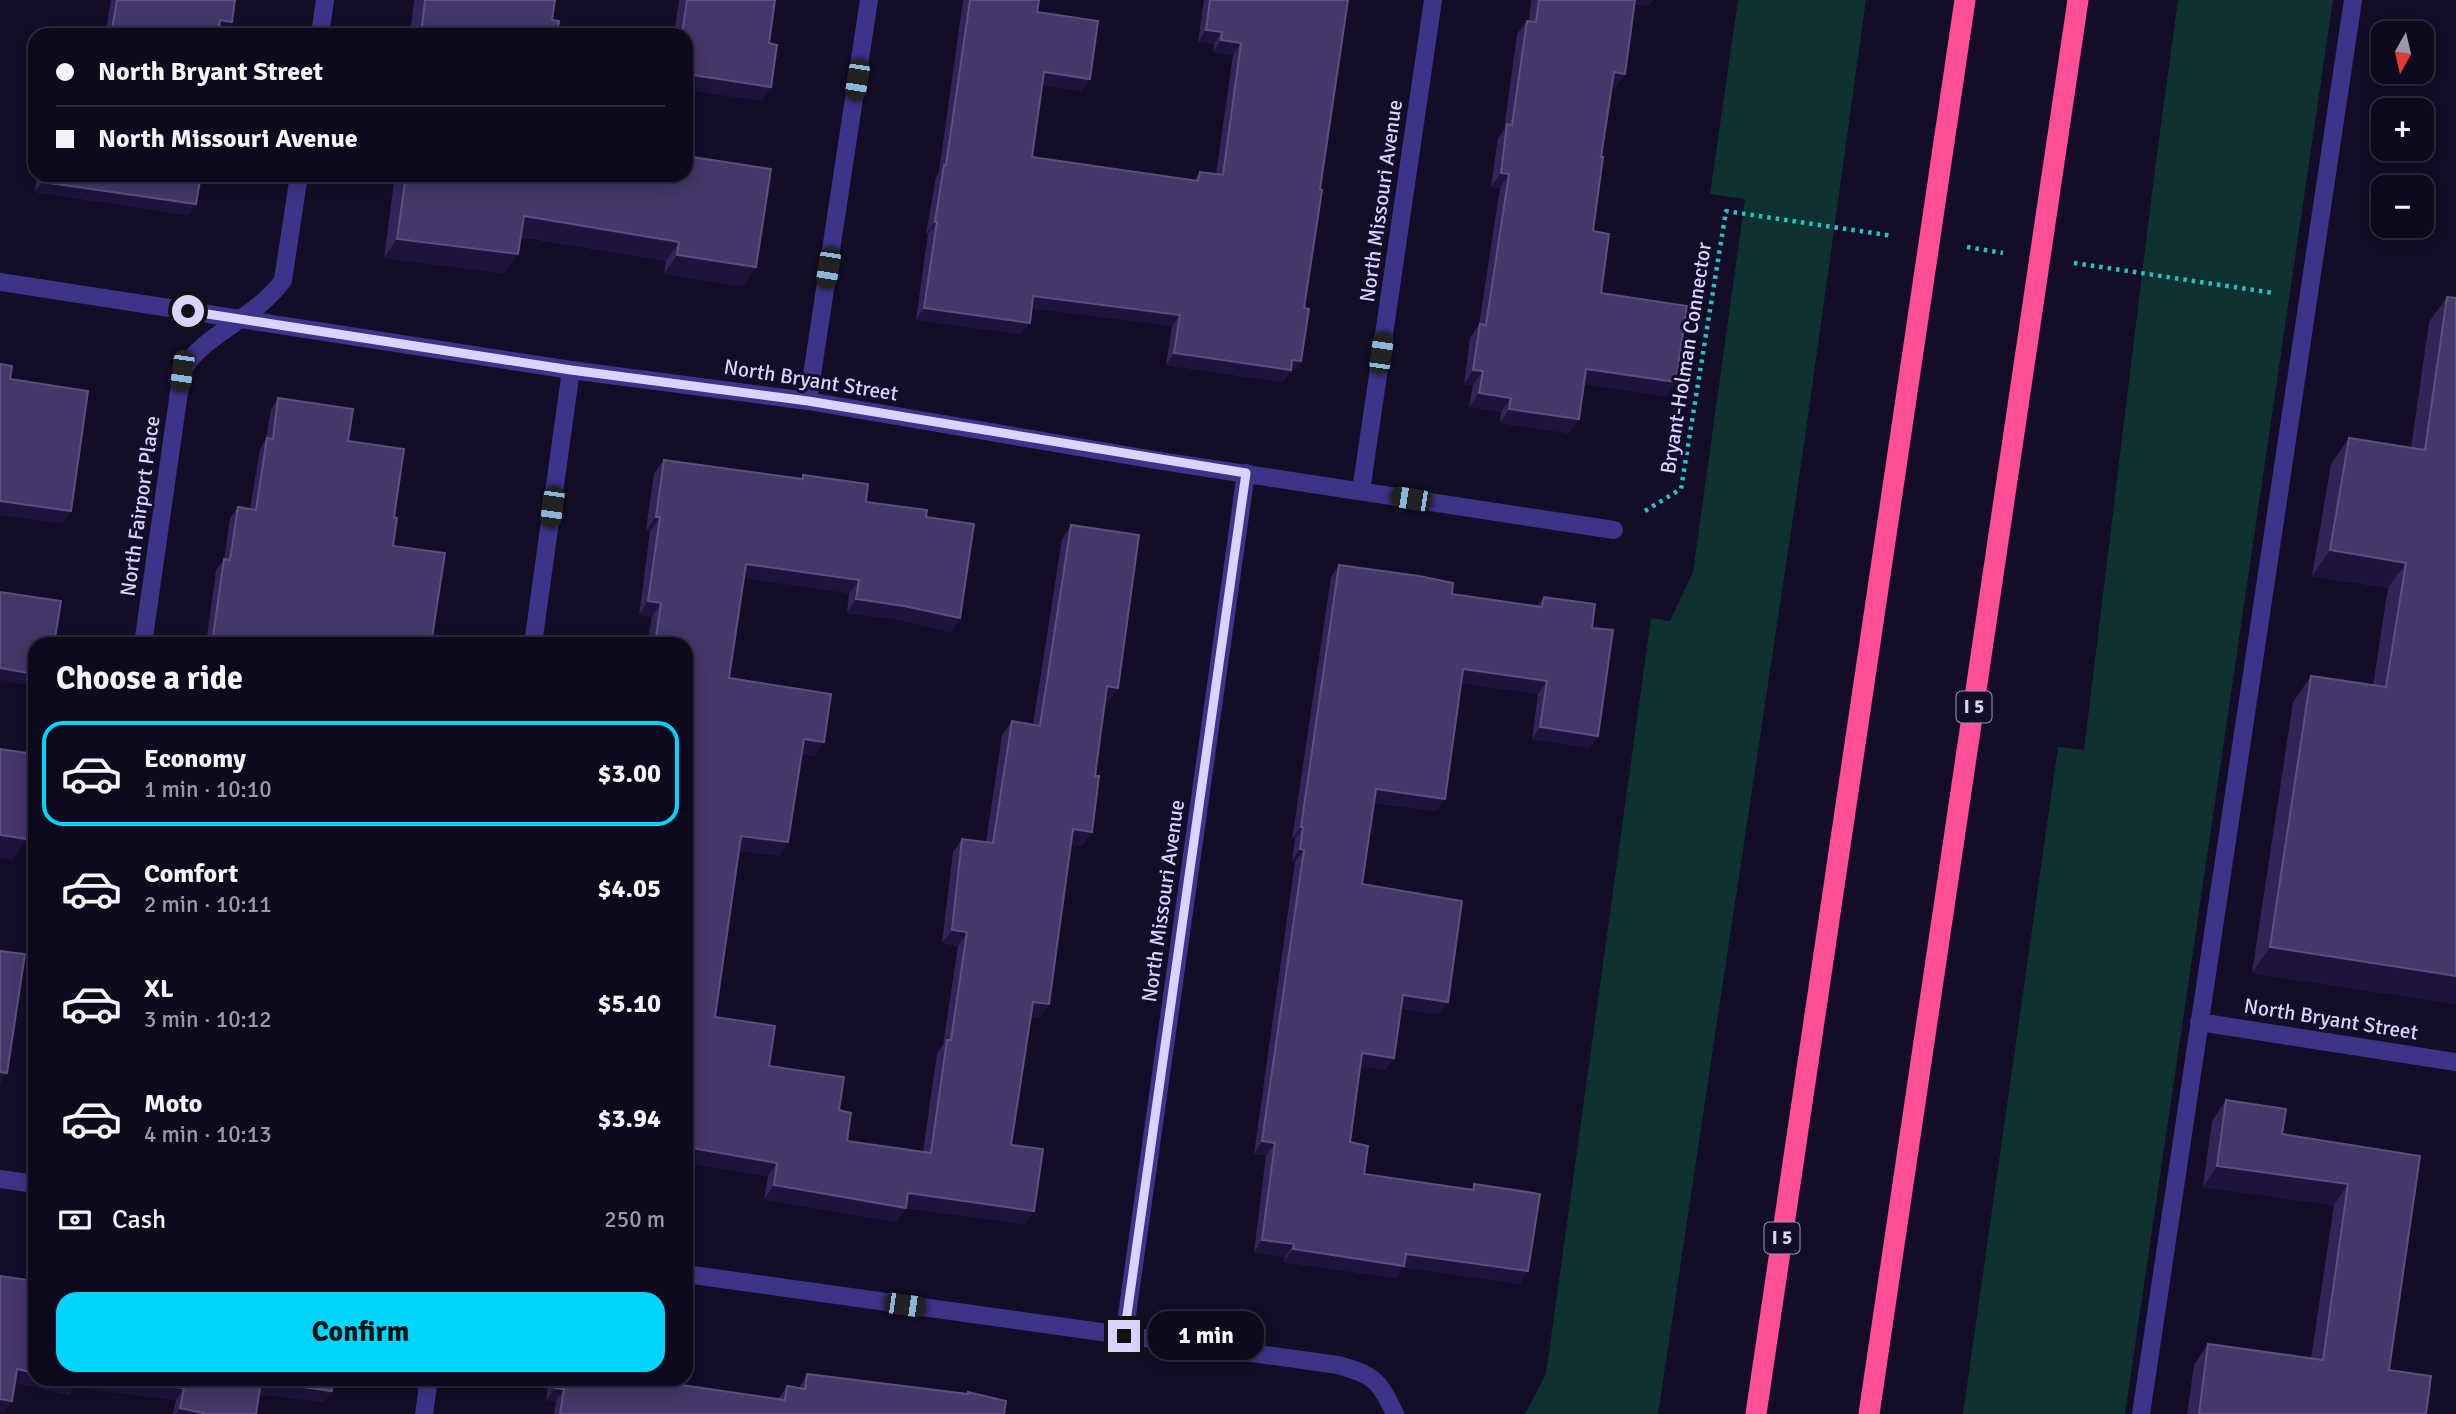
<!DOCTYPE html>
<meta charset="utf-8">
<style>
:root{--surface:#0e0a1d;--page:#171326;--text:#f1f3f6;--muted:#9b9aa4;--line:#2e2b3b;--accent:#00d5fe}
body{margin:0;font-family:Signika,sans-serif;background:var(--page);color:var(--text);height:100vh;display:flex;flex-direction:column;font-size:26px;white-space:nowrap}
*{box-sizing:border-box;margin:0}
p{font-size:23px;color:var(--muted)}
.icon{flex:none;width:38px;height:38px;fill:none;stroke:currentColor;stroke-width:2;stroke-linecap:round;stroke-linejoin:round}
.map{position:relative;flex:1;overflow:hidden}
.drawer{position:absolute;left:28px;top:637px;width:665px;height:749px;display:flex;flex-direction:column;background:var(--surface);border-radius:21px;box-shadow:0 4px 18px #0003,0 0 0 2px var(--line)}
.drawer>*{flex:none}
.guide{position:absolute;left:28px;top:28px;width:665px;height:154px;border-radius:21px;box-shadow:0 4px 18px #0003,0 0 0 2px var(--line);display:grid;align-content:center;height:154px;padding:0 28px;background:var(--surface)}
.needle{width:46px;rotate:188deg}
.buttons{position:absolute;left:2371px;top:21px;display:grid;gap:14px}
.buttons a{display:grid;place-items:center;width:63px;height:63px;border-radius:14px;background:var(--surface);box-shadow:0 4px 18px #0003,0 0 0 2px var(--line);font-size:35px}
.end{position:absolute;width:32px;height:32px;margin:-16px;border:9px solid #dbd3ff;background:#111;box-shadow:0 0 0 4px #111}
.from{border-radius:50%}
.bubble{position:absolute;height:49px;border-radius:21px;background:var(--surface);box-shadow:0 4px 18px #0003,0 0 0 2px var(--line);font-size:23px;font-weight:700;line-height:49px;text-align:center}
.car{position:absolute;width:21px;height:42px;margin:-21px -10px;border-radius:9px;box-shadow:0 0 5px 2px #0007;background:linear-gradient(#222 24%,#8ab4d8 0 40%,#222 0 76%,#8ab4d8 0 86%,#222 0)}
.guide b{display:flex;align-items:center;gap:24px;height:66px;font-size:26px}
.guide b+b{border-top:2px solid var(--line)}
.guide i{width:18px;height:18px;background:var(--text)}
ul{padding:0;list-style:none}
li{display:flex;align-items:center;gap:21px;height:105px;margin:0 14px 10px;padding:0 14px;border:4px solid transparent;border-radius:21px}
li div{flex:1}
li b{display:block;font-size:26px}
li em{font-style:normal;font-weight:700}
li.on{border-color:var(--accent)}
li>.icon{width:63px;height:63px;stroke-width:1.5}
h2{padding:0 28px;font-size:32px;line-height:84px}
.pay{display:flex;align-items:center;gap:18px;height:77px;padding:0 28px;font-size:26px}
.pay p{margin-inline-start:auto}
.cta{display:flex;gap:14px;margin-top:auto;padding:14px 28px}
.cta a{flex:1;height:80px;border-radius:21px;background:var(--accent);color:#111;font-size:28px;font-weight:700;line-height:80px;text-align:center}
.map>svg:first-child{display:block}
</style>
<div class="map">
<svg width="2456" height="1414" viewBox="0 0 2456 1414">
<rect width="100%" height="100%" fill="#130d27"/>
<g fill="#0f3132">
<path d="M 1738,0 L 1866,0 L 1804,445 L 1658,1414 L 1525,1414 L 1546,1374 L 1651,618 L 1670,621 L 1693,572 L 1745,199 L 1710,194 Z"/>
<path d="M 2178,0 L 2333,0 L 2125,1414 L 1963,1414 L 2058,747 L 2084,750 L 2154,176 Z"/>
</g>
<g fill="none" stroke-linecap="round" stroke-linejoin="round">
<g stroke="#24c2c2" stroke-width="4.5" stroke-dasharray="3.5 5" stroke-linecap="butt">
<path d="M 1967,247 L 2003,253"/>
<path d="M 2074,263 L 2274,293"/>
<path d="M 1645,511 L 1681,489 L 1726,211 L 1893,236"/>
</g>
<g stroke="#3d348a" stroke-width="18">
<path d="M 320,35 L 325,0"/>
<path d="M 0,282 L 571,370 L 808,401 L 1161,461 L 1614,530"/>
<path d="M 808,401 L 869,0"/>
<path d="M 1361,491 L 1433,0"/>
<path d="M 143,644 L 182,371 C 204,333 257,318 283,280 L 299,175"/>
<path d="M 533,644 L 571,370"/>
<path d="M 2199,1022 L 2456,1062"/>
<path d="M 0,1179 L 35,1184"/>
<path d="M 686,1274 L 1338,1365 C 1374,1375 1379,1380 1395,1414"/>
<path d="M 1124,1336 L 1246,473"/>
<path d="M 424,1414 L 429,1379"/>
<path d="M 2141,1414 L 2353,0"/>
</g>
<g stroke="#ff4e98" stroke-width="21">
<path d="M 1756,1414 L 1965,0"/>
<path d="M 1869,1414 L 2078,0"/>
</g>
</g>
<g fill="#322457">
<path d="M 111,0 L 235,0 L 232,22 L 224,33 L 218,32 L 218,35 L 105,35 Z"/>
<path d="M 414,0 L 555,0 L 552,20 L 557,35 L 410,35 Z"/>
<path d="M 679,0 L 775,0 L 769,43 L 771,87 L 761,101 L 686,35 L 674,35 Z"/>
<path d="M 963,0 L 1039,0 L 1037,12 L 1090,79 L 1081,91 L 1042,85 L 1032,157 L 1194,180 L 1200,172 L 1216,174 L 1233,55 L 1213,52 L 1214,44 L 1198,42 L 1204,0 L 1348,0 L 1320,189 L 1304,308 L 1301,361 L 1292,373 L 1290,372 L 1283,382 L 1166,365 L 1172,326 L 1032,308 L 1021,334 L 916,320 L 928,234 L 926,234 L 936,177 L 939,172 Z"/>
<path d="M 1531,0 L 1653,0 L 1649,6 L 1634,4 L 1625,74 L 1615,88 L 1612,87 L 1601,157 L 1593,231 L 1601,293 L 1676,382 L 1666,396 L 1583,384 L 1579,419 L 1569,433 L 1500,423 L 1501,412 L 1469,407 L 1473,385 L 1464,384 L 1470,338 L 1479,325 L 1500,188 L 1491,187 L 1498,138 L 1504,130 L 1517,34 L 1527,21 L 1529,21 Z"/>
<path d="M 35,75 L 35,114 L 30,113 Z"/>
<path d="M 37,175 L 201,175 L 189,215 L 35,192 Z"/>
<path d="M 395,175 L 686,175 L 743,286 L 664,274 L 666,261 L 521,237 L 505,273 L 384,258 Z"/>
<path d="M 2447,297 L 2456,298 L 2456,1004 L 2252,973 L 2293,702 L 2311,676 L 2373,685 L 2388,588 L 2312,576 L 2331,464 L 2349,438 L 2411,448 L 2429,322 Z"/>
<path d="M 278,398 L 348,441 L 394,517 L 393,546 L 431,644 L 206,644 L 216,570 L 224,560 L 230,518 L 238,507 L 250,509 L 260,449 L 266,439 L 271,409 Z"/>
<path d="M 664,460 L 801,479 L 803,475 L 866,502 L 926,517 L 960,618 L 951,632 L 895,619 L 847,613 L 849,593 L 744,578 L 729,678 L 824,742 L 814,756 L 802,754 L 788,842 L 779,856 L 738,850 L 715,1017 L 769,1066 L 839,1110 L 847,1141 L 923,1152 L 937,1053 L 943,1045 L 958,946 L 942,943 L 953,852 L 962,839 L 986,842 L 1002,735 L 1012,721 L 1033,724 L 1062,539 L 1071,525 L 1118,688 L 1108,702 L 1105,701 L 1095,776 L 1092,832 L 1082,846 L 1071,844 L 1049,1004 L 1039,1018 L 1030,1017 L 1011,1145 L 1025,1224 L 906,1208 L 896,1222 L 764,1199 L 768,1176 L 686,1163 L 686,644 L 647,644 L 652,617 L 639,615 L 650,531 L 646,530 L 654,473 Z"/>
<path d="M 1339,565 L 1452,594 L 1537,606 L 1544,597 L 1592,628 L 1598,736 L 1589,748 L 1532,739 L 1538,694 L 1461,683 L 1436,811 L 1374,803 L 1362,884 L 1440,1014 L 1401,1009 L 1394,1058 L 1385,1070 L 1360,1066 L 1350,1142 L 1364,1174 L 1471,1189 L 1474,1184 L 1520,1284 L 1403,1267 L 1396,1278 L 1284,1262 L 1285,1257 L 1254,1252 L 1266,1155 L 1254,1154 L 1295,862 L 1292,861 L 1295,839 L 1292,839 L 1331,577 Z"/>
<path d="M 2226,1100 L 2282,1134 L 2420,1156 L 2389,1370 L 2426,1414 L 2187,1414 L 2194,1365 L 2208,1344 L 2311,1358 L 2334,1205 L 2203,1187 L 2212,1121 Z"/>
<path d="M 0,1276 L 332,1391 L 324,1402 L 259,1394 L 256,1414 L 173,1414 L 176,1400 L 74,1387 L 69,1395 L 15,1382 L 4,1412 L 0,1411 Z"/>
<path d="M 807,1374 L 966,1394 L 968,1392 L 1004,1414 L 554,1414 L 556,1401 L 546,1400 L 549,1379 L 647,1379 L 647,1380 L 778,1399 L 787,1386 L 799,1388 Z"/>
</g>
<g fill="#1e133c">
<path d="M 1629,0 L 1653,0 L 1649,6 L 1627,3 Z"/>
<path d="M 220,20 L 232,22 L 224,33 L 212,31 Z"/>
<path d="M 1206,30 L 1222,32 L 1214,44 L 1198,42 Z"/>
<path d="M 1221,40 L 1241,43 L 1233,55 L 1213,52 Z"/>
<path d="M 1044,72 L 1090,79 L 1081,91 L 1035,84 Z"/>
<path d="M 1614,72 L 1625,74 L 1615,88 L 1604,86 Z"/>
<path d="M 686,74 L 771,87 L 761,101 L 686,90 Z"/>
<path d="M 35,105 L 35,114 L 30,113 Z"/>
<path d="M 1501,173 L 1509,174 L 1500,188 L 1491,187 Z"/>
<path d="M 42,182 L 196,204 L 189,215 L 35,192 Z"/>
<path d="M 524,216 L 679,242 L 666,261 L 511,235 Z"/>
<path d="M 935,222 L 937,222 L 928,234 L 926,234 Z"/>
<path d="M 397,239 L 518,254 L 505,273 L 384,258 Z"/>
<path d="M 677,255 L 756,267 L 743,286 L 664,274 Z"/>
<path d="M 1033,296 L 1180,315 L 1172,326 L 1025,308 Z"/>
<path d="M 924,308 L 1030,323 L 1021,334 L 916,320 Z"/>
<path d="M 1174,353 L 1292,360 L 1301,361 L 1292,373 L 1290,372 L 1283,382 L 1166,365 Z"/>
<path d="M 1586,369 L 1676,382 L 1666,396 L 1576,383 Z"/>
<path d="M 1473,370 L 1483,371 L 1473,385 L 1464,384 Z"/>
<path d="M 1479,393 L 1511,398 L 1501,412 L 1469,407 Z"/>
<path d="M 1509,409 L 1579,419 L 1569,433 L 1500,423 Z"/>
<path d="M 0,501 L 71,511 L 62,524 L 0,515 Z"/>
<path d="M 656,517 L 660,517 L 650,531 L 646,530 Z"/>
<path d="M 2330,550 L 2406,563 L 2388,588 L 2312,576 Z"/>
<path d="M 746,564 L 859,580 L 849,593 L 736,577 Z"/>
<path d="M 856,599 L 904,606 L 960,618 L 951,632 L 895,619 L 847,613 Z"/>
<path d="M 648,601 L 661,603 L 652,617 L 639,615 Z"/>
<path d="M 0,668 L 35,674 L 28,685 L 0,680 Z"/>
<path d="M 1463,669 L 1547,681 L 1538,694 L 1454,682 Z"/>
<path d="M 1107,686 L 1118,688 L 1108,702 L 1098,700 Z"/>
<path d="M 1540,727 L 1598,736 L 1589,748 L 1532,739 Z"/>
<path d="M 804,739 L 824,742 L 814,756 L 794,753 Z"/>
<path d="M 1376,789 L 1445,799 L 1436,811 L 1368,802 Z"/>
<path d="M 34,793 L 35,793 L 35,808 L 30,815 Z"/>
<path d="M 1301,827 L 1303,827 L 1295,839 L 1292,839 Z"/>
<path d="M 1073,829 L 1092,832 L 1082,846 L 1063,843 Z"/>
<path d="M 0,835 L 27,839 L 13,860 L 0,858 Z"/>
<path d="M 741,836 L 788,842 L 779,856 L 731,849 Z"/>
<path d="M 1300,849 L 1304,850 L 1295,862 L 1292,861 Z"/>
<path d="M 952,930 L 967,932 L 958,946 L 942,943 Z"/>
<path d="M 2270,947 L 2456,976 L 2456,1004 L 2252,973 Z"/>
<path d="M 1403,995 L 1448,1002 L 1440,1014 L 1394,1008 Z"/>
<path d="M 1033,1002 L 1049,1004 L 1039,1018 L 1023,1016 Z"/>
<path d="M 1362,1053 L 1394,1058 L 1385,1070 L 1353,1066 Z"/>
<path d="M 0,1072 L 7,1073 L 0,1084 Z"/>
<path d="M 1262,1141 L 1275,1143 L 1266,1155 L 1254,1154 Z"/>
<path d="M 686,1147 L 777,1163 L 768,1176 L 686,1163 Z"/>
<path d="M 2217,1166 L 2348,1184 L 2334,1205 L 2203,1187 Z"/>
<path d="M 774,1185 L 906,1208 L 896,1222 L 764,1199 Z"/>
<path d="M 908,1193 L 1034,1211 L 1025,1224 L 898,1207 Z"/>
<path d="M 1262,1240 L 1294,1244 L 1285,1257 L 1254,1252 Z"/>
<path d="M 1293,1249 L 1406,1254 L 1528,1271 L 1520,1284 L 1403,1267 L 1396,1278 L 1284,1262 Z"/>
<path d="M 17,1369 L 35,1373 L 35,1379 L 107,1379 L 184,1388 L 176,1400 L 74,1387 L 69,1395 L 9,1380 Z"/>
<path d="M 261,1381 L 332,1391 L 324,1402 L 253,1393 Z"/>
<path d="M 555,1388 L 564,1389 L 556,1401 L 546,1400 Z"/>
<path d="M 0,1399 L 12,1401 L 4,1412 L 0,1411 Z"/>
<path d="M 180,1408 L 207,1414 L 176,1414 Z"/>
</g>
<g fill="#443769" stroke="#5c4f80" stroke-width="2">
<path d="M 117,0 L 235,0 L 232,22 L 220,20 L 218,35 L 111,35 Z"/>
<path d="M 425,0 L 555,0 L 552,20 L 559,21 L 557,35 L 421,35 Z"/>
<path d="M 687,0 L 775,0 L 769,43 L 777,45 L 771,87 L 686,74 L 686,35 L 682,35 Z"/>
<path d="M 970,0 L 1039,0 L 1037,12 L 1098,21 L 1090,79 L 1044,72 L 1032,157 L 1198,181 L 1200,172 L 1223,175 L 1241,43 L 1221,40 L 1222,32 L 1206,30 L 1210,0 L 1348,0 L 1320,189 L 1322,190 L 1304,308 L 1309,309 L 1301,361 L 1292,360 L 1291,370 L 1174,353 L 1180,315 L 1033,296 L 1030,323 L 924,308 L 937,222 L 935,222 L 944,165 L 946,165 Z"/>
<path d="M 1539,0 L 1635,0 L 1625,74 L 1614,72 L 1601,157 L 1603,157 L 1593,231 L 1609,234 L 1601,293 L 1687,306 L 1676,382 L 1586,369 L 1579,419 L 1509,409 L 1511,398 L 1479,393 L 1483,371 L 1473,370 L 1480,324 L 1486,325 L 1509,174 L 1501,173 L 1507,124 L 1512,125 L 1527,21 L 1536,22 Z"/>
<path d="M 686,156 L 771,169 L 756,267 L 677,255 L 679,242 L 524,216 L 518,254 L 397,239 L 406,175 L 686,175 Z"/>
<path d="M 43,175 L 201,175 L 196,204 L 42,182 Z"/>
<path d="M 2447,297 L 2456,298 L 2456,976 L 2270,947 L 2311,676 L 2386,687 L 2406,563 L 2330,550 L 2349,438 L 2425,450 Z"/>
<path d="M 0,364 L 12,366 L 10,379 L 88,391 L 71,511 L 0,501 Z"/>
<path d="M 278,398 L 353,409 L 348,441 L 404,449 L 394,517 L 397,518 L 393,546 L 445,553 L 431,644 L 212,644 L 224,559 L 230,560 L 238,507 L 256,510 L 267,438 L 273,439 Z"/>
<path d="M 664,460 L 803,479 L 803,475 L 868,484 L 866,502 L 927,510 L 926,517 L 974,524 L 960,618 L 904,606 L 856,599 L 859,580 L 746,564 L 729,678 L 831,694 L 824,742 L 804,739 L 788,842 L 741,836 L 715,1017 L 775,1026 L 769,1066 L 844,1077 L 839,1110 L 851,1113 L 847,1141 L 931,1153 L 947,1040 L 951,1040 L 967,932 L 952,930 L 962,839 L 993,843 L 1012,721 L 1040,726 L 1071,525 L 1139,535 L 1118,688 L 1107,686 L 1095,776 L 1099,776 L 1092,832 L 1073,829 L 1049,1004 L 1033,1002 L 1011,1145 L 1043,1149 L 1034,1211 L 908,1193 L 906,1208 L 774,1185 L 777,1163 L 686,1147 L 686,644 L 655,644 L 661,603 L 648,601 L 660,517 L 656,517 Z"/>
<path d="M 1339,565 L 1419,576 L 1453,583 L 1452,594 L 1542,607 L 1544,597 L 1595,604 L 1592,628 L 1613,630 L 1598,736 L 1540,727 L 1547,681 L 1463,669 L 1445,799 L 1376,789 L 1362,884 L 1462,901 L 1448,1002 L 1403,995 L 1394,1058 L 1362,1053 L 1350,1142 L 1368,1146 L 1364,1174 L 1474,1190 L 1474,1184 L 1540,1194 L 1528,1271 L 1406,1254 L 1404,1266 L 1293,1249 L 1294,1244 L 1262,1240 L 1275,1143 L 1262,1141 L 1304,850 L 1300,849 L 1303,827 L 1301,827 Z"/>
<path d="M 0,592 L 61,601 L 54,644 L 35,644 L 35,674 L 0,668 Z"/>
<path d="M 0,749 L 35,754 L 35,793 L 34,793 L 27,839 L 0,835 Z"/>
<path d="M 0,951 L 25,954 L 7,1073 L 0,1072 Z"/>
<path d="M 2226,1100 L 2286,1109 L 2282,1134 L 2420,1156 L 2389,1370 L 2431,1376 L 2426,1414 L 2199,1414 L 2208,1344 L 2323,1360 L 2348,1184 L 2217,1166 Z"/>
<path d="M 0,1276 L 35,1281 L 35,1373 L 17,1369 L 12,1401 L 0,1399 Z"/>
<path d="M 807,1374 L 968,1394 L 968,1392 L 1006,1401 L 1004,1414 L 560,1414 L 564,1389 L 555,1388 L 556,1379 L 647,1379 L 647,1380 L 785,1400 L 787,1386 L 805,1389 Z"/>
<path d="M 60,1379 L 78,1379 L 77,1383 Z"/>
<path d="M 107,1379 L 333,1379 L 332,1391 L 261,1381 L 256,1414 L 207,1414 L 180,1408 L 184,1388 Z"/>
</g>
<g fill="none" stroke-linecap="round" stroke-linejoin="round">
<path stroke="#dbd3ff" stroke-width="9" d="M 188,311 L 571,370 L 808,401 L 1246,473 L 1124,1336"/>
</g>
<g text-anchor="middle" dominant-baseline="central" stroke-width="6" stroke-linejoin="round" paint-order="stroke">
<g fill="#130d27" stroke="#9f98be" stroke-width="2">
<rect x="1956.5" y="691.5" width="35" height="31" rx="5"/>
<rect x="1764.5" y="1222.5" width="35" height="31" rx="5"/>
</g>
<g font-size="19" font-weight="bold" fill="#dbd3ff">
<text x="1974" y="707">I 5</text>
<text x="1782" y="1238">I 5</text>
</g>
<g font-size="21" fill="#dbd3ff" stroke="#130d27">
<text transform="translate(1381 201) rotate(-82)">North Missouri Avenue</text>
<text transform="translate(1686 358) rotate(-81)">Bryant-Holman Connector</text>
<text transform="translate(811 380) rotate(9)">North Bryant Street</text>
<text transform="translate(140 506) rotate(-82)">North Fairport Place</text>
<text transform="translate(1163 901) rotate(-82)">North Missouri Avenue</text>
<text transform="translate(2331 1019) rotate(9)">North Bryant Street</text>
</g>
</g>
</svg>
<div class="buttons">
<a><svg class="needle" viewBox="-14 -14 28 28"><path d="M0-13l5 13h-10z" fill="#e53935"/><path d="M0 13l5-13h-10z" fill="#9b9aa4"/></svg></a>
<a>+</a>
<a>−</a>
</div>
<i class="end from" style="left:188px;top:311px"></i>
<i class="end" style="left:1124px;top:1336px"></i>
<div class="bubble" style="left:1148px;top:1311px;width:116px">1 min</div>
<i class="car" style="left:857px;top:80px;rotate:189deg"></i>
<i class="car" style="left:828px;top:268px;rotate:189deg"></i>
<i class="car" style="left:1381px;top:353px;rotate:8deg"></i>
<i class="car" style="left:182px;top:371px;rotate:188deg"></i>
<i class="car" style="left:1411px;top:499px;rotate:279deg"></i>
<i class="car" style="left:552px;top:507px;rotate:188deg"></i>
<i class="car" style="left:905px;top:1305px;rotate:98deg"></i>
<div class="guide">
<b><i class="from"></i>North Bryant Street</b>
<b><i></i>North Missouri Avenue</b>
</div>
<section class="drawer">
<h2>Choose a ride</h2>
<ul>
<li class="on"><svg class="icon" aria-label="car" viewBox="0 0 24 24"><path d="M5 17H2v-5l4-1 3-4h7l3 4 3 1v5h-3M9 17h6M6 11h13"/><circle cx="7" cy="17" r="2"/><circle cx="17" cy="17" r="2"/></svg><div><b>Economy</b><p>1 min · 10:10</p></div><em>$3.00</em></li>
<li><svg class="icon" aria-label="car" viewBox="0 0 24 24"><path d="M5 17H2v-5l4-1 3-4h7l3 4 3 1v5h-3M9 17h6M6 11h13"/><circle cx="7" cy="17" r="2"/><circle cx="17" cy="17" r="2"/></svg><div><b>Comfort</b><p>2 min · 10:11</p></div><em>$4.05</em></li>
<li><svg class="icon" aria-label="car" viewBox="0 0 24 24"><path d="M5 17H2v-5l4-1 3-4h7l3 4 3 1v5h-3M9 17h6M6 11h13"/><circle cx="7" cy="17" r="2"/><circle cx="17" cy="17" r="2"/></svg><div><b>XL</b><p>3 min · 10:12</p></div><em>$5.10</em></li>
<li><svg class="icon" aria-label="car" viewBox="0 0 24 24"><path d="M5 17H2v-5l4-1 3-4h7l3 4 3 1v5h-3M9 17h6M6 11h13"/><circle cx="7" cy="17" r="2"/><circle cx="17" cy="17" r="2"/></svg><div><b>Moto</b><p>4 min · 10:13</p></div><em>$3.94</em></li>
</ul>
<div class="pay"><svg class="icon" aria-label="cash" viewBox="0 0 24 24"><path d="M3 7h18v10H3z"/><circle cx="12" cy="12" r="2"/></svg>Cash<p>250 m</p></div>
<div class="cta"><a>Confirm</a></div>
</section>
</div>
